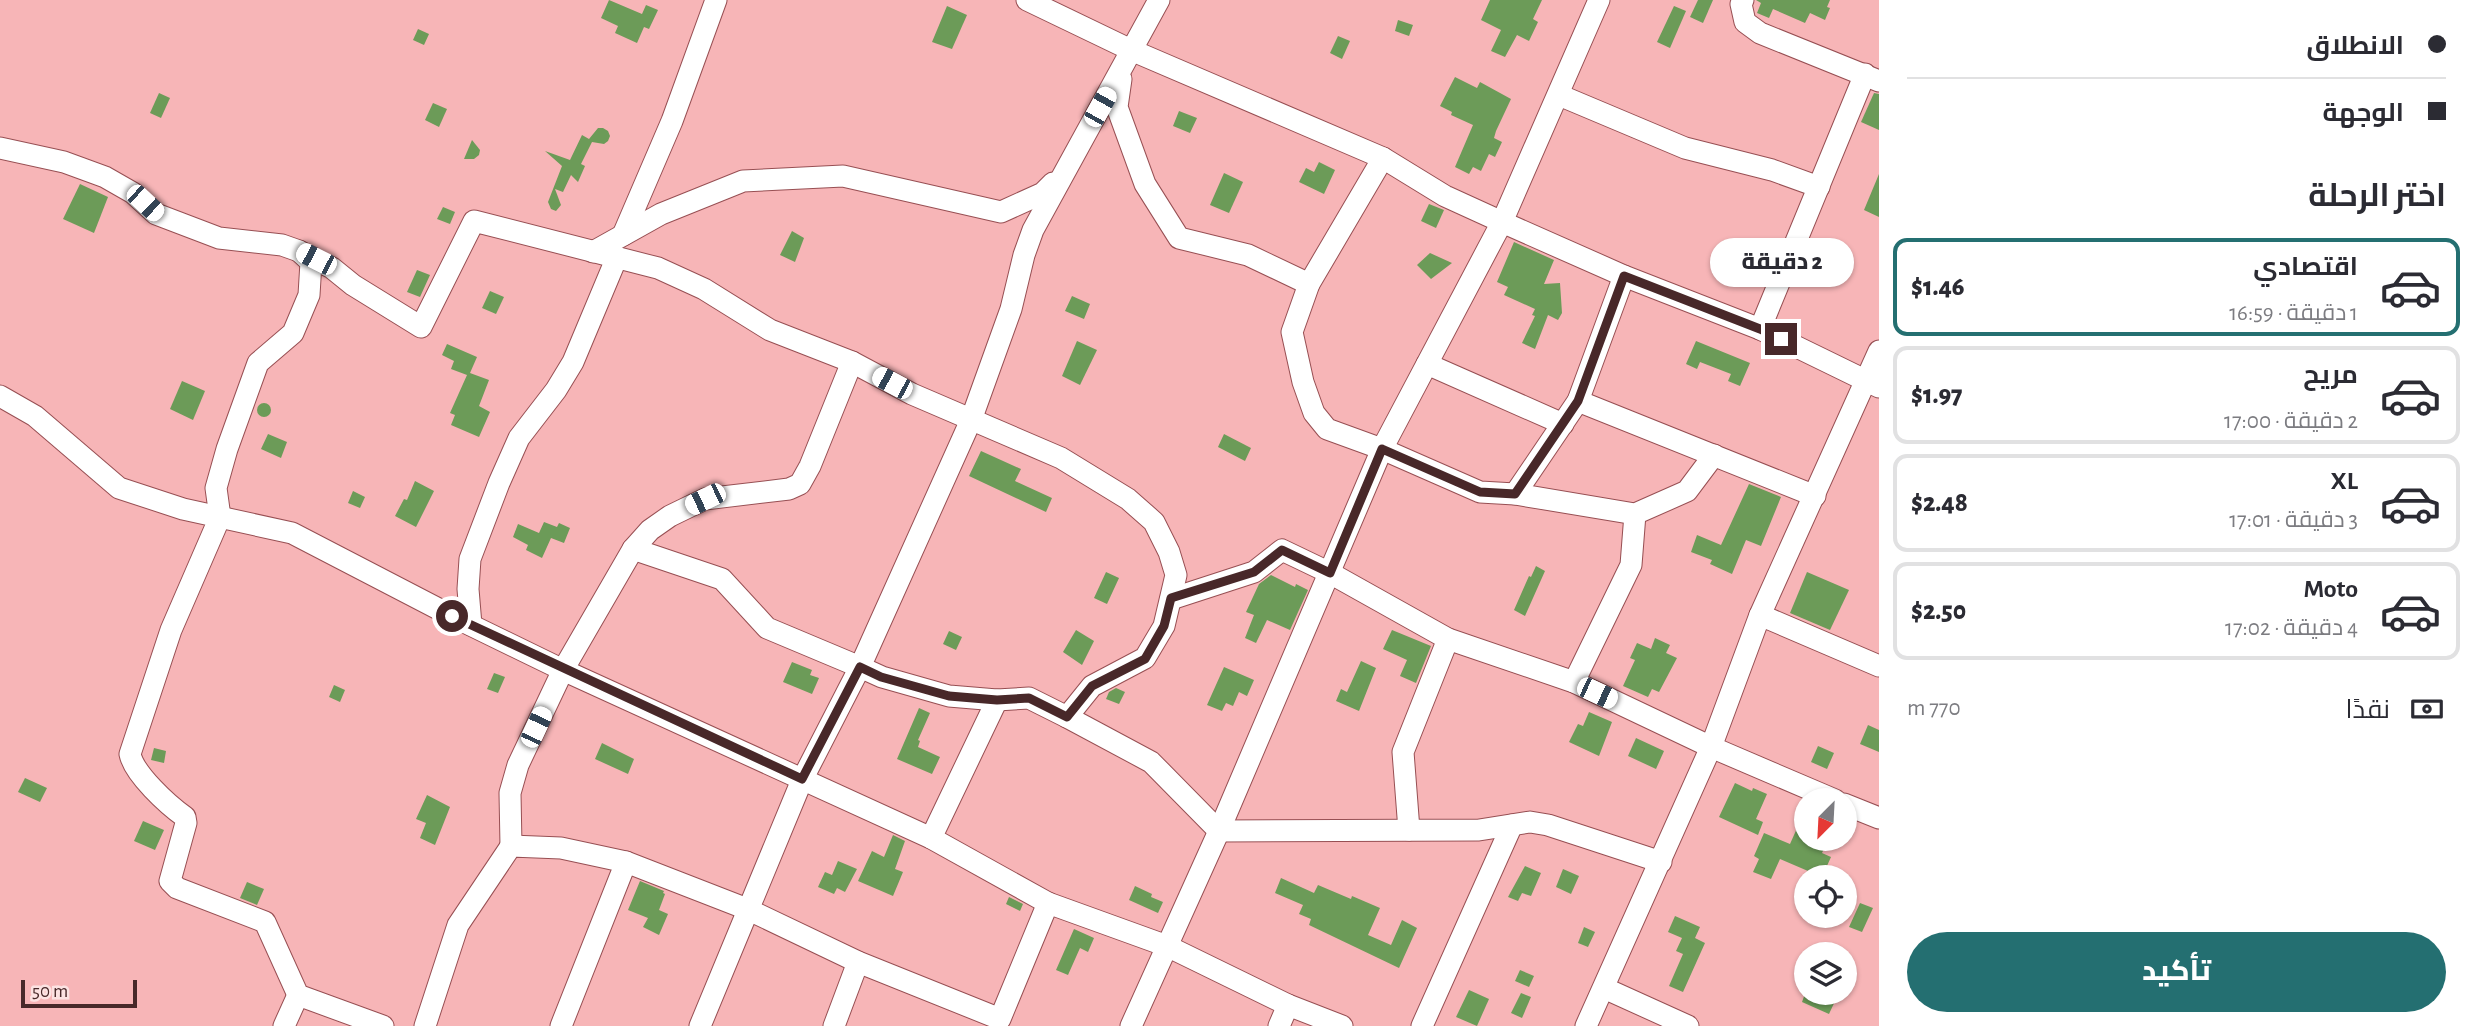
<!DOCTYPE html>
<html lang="ar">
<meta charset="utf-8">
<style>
:root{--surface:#fff;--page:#f7f7f7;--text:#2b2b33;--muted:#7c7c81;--line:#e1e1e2;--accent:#246f71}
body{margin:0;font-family:"Alegreya Sans",Cairo,sans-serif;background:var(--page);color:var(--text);direction:rtl;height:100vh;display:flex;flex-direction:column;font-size:26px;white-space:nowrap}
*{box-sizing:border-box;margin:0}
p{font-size:23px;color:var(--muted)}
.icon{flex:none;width:38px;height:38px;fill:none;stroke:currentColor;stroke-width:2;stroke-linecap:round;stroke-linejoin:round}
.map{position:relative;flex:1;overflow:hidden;direction:ltr}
.sheet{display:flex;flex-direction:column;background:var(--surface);width:595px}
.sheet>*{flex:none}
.hud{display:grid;align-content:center;height:154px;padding:0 28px;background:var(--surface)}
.needle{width:46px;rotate:204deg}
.controls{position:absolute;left:1794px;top:788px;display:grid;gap:14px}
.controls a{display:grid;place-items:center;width:63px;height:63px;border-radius:50%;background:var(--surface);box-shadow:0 2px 5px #0004;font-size:35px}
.scale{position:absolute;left:21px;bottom:18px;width:116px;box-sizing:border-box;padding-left:7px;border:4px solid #482829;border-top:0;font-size:19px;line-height:24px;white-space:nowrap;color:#482829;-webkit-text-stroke:5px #fce2e2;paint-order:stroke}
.end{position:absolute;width:32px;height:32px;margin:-16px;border:9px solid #482829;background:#fff;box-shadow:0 0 0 4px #fff}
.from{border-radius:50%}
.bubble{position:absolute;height:49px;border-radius:24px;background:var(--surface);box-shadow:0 2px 5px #0004;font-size:23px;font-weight:800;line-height:49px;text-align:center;direction:rtl}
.car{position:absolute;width:21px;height:42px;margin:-21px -10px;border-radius:9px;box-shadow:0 0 5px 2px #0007;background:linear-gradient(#fff 24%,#345 0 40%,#fff 0 76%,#345 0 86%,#fff 0)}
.hud b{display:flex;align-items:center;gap:24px;height:66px;font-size:26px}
.hud b+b{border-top:2px solid var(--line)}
.hud i{width:18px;height:18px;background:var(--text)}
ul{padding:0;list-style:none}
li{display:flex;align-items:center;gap:21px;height:98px;margin:0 14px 10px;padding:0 14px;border:4px solid var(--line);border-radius:14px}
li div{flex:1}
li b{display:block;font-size:26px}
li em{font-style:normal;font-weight:800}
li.on{border-color:var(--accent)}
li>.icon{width:63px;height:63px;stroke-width:1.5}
h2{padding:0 28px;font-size:32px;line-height:84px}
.pay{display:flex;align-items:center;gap:18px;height:77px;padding:0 28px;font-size:26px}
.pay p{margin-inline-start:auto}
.action{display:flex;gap:14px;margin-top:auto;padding:14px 28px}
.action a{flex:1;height:80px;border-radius:42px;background:var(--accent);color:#fff;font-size:28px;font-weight:800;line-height:80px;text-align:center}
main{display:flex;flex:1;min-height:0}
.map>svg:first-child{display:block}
</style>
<main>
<section class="sheet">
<div class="hud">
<b><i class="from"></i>الانطلاق</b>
<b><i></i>الوجهة</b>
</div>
<h2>اختر الرحلة</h2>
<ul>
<li class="on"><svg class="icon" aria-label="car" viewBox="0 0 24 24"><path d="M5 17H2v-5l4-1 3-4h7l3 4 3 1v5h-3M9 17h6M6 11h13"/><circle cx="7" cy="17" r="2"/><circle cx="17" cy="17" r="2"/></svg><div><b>اقتصادي</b><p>1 دقيقة · 16:59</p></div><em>$1.46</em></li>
<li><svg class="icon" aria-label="car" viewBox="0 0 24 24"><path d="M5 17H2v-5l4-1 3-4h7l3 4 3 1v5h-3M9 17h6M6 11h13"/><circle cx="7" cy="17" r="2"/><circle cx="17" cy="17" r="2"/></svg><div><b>مريح</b><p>2 دقيقة · 17:00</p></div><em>$1.97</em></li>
<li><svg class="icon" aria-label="car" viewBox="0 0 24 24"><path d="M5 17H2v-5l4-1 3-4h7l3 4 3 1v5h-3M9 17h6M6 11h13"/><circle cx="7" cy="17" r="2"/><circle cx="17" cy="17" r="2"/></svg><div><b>XL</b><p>3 دقيقة · 17:01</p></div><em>$2.48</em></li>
<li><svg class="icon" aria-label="car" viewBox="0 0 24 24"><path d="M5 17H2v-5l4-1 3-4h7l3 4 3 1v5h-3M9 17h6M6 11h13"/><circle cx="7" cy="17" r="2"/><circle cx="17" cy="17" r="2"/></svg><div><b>Moto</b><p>4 دقيقة · 17:02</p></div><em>$2.50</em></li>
</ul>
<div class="pay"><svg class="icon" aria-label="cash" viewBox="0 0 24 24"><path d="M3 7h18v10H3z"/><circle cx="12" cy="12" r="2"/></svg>نقدًا<p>770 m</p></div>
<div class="action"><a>تأكيد</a></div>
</section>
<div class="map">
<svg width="1879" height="1026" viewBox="0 0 1879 1026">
<rect width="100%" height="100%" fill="#f7b5b7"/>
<g fill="#6c9b58">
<path d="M 609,0 L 642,14 L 646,5 L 658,10 L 649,29 L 644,27 L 637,43 L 615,33 L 618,26 L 601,18 Z"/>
<path d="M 1490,0 L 1542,0 L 1533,19 L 1538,22 L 1529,41 L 1517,35 L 1505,57 L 1491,51 L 1501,30 L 1481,20 Z"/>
<path d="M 1698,0 L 1713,0 L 1703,23 L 1690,17 Z"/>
<path d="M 1756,0 L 1830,0 L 1827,7 L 1830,8 L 1825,20 L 1810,13 L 1805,23 L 1773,9 L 1769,18 L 1757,13 L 1761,3 Z"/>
<path d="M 947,6 L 967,15 L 952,49 L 932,42 Z"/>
<path d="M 1674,6 L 1686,11 L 1670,48 L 1657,42 Z"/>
<path d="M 1398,20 L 1413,25 L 1409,36 L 1395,31 Z"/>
<path d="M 418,29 L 429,34 L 424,45 L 413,40 Z"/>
<path d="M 1338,36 L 1350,41 L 1342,59 L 1330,53 Z"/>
<path d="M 1455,77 L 1477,88 L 1480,82 L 1511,99 L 1496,131 L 1494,138 L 1502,142 L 1495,157 L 1489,154 L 1481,171 L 1473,167 L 1469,174 L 1455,167 L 1473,125 L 1451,115 L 1452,112 L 1440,106 Z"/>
<path d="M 159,93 L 170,98 L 161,118 L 150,113 Z"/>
<path d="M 1874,93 L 1879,94 L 1879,130 L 1861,122 Z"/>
<path d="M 433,103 L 447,109 L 439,127 L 425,120 Z"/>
<path d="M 1179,111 L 1197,118 L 1190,133 L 1173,126 Z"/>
<path d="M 598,128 L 603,128 L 608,131 L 610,136 L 608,141 L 604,144 L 592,142 L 581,164 L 585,166 L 578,182 L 571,175 L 563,192 L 555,189 L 561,205 L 556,211 L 551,209 L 548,202 L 562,166 L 545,151 L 570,160 L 582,135 L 589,139 Z"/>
<path d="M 472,140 L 480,150 L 479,155 L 474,159 L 464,159 Z"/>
<path d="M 1319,162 L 1335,170 L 1324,194 L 1299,182 L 1306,168 L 1314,172 Z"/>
<path d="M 1224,173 L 1243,182 L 1229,213 L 1210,205 Z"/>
<path d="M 1879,174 L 1879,217 L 1864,210 Z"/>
<path d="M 80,184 L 108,197 L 94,233 L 63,219 Z"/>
<path d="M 1429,204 L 1444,210 L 1436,228 L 1421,221 Z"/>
<path d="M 443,207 L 455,212 L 450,224 L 437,219 Z"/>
<path d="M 792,231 L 804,238 L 795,262 L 780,255 Z"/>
<path d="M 1724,240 L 1735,245 L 1727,263 L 1716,258 Z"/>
<path d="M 1514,242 L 1554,260 L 1544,284 L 1560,283 L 1562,313 L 1558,320 L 1548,315 L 1535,349 L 1522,343 L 1535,316 L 1532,315 L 1535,309 L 1504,295 L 1508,287 L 1497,282 Z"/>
<path d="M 1430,253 L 1452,263 L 1431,279 L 1417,265 Z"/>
<path d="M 417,270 L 430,275 L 420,297 L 407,292 Z"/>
<path d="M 490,291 L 504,297 L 496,314 L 482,308 Z"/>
<path d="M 1072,296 L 1090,304 L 1084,319 L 1065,311 Z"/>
<path d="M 1077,341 L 1097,350 L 1080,385 L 1062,376 Z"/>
<path d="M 1696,341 L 1750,363 L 1740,386 L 1728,381 L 1731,374 L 1700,362 L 1697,369 L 1686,364 Z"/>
<path d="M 447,344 L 477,357 L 470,373 L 489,380 L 479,406 L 490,412 L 479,437 L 451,425 L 455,415 L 450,413 L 467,375 L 451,369 L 454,361 L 442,355 Z"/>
<path d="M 182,381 L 205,391 L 193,420 L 170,409 Z"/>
<circle cx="264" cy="410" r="7"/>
<path d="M 268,434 L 287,442 L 281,458 L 261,449 Z"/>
<path d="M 1224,434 L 1251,448 L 1245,461 L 1218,447 Z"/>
<path d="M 981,451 L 1021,469 L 1015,481 L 1052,498 L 1046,512 L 969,476 Z"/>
<path d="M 415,481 L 434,491 L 416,527 L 395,516 L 404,499 L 407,500 Z"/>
<path d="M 1749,484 L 1781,497 L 1761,546 L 1746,540 L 1732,574 L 1710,564 L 1712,560 L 1691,552 L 1697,535 L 1721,545 Z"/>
<path d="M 353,491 L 365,497 L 360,508 L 348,503 Z"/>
<path d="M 544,522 L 557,527 L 559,523 L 570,528 L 564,543 L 551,538 L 542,558 L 526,550 L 528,545 L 513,537 L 518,524 L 539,533 Z"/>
<path d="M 1536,566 L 1545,571 L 1525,616 L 1514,610 L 1529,576 L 1531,577 Z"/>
<path d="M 1106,572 L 1119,578 L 1107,604 L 1094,598 Z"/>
<path d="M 1807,572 L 1849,590 L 1830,630 L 1790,613 Z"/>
<path d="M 1271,575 L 1295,587 L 1296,584 L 1308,590 L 1290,630 L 1267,620 L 1256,643 L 1245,638 L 1254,615 L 1246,612 L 1259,584 Z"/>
<path d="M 1076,630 L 1094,641 L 1082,665 L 1063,652 Z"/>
<path d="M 1392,630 L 1431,646 L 1416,683 L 1400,676 L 1407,660 L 1383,649 Z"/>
<path d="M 949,631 L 962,637 L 956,650 L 943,644 Z"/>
<path d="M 1655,638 L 1670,645 L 1666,653 L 1677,658 L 1659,692 L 1652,689 L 1648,697 L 1623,686 L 1635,660 L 1630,658 L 1637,643 L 1651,649 Z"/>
<path d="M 1361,661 L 1376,668 L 1359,711 L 1336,701 L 1341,689 L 1347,692 Z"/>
<path d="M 792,662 L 812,670 L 810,675 L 819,678 L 812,694 L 783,682 Z"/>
<path d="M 1224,667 L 1254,680 L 1247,696 L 1239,692 L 1233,706 L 1226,703 L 1222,711 L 1207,705 Z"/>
<path d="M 494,673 L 505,677 L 498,693 L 487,689 Z"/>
<path d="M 334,685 L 345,690 L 340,702 L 329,697 Z"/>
<path d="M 1116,688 L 1125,692 L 1119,704 L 1106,699 L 1109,692 Z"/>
<path d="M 919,708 L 930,713 L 918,740 L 920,741 L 918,747 L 940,757 L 932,774 L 897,759 Z"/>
<path d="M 1589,712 L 1612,722 L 1599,756 L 1569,742 L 1578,724 L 1583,726 Z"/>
<path d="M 1868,725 L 1879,730 L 1879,752 L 1860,744 Z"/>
<path d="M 1636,738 L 1664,751 L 1656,769 L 1628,756 Z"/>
<path d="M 602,743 L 634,759 L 628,774 L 595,759 Z"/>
<path d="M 1818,746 L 1834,753 L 1827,769 L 1811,762 Z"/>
<path d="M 154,748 L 166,751 L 164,763 L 151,760 Z"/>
<path d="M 25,778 L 47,788 L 40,802 L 18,792 Z"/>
<path d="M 1735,783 L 1752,791 L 1753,788 L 1767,794 L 1756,819 L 1763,822 L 1758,835 L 1719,817 Z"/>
<path d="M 427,795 L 450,807 L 435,845 L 420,838 L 426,823 L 416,819 Z"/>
<path d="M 1806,808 L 1806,838 L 1829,838 L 1822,853 L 1831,857 L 1822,877 L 1780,859 L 1771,879 L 1753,872 L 1759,859 L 1754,856 L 1764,833 L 1790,844 Z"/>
<path d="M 143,821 L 164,830 L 155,850 L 134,841 Z"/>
<path d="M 893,835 L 905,841 L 895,869 L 903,872 L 893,896 L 858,881 L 872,851 L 884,857 Z"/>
<path d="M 838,861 L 857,869 L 845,892 L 837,888 L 834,894 L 818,887 L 825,872 L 832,875 Z"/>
<path d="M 1525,866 L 1541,873 L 1531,896 L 1522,893 L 1518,901 L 1508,897 Z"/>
<path d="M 1563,869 L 1579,876 L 1571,894 L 1556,887 Z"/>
<path d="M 1281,878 L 1314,893 L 1318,885 L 1351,899 L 1352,896 L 1380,908 L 1368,935 L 1391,945 L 1402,920 L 1417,928 L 1399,968 L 1309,925 L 1311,919 L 1299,914 L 1303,905 L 1275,893 Z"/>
<path d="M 640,881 L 664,891 L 663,893 L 665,894 L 659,910 L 668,914 L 659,935 L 643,927 L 648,918 L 628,910 Z"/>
<path d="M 247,882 L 264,889 L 257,905 L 240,898 Z"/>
<path d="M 1135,886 L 1152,894 L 1151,897 L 1163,902 L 1158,913 L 1129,900 Z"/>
<path d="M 1009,897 L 1023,904 L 1020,911 L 1006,904 Z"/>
<path d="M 1860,903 L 1873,908 L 1862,932 L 1849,927 Z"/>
<path d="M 1675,916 L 1700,927 L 1695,938 L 1705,943 L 1683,992 L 1669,986 L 1683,954 L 1676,951 L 1682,938 L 1668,932 Z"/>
<path d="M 1584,927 L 1595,932 L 1588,947 L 1578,943 Z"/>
<path d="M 1074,929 L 1094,938 L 1088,952 L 1080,948 L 1068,975 L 1056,970 Z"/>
<path d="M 1520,970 L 1534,976 L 1529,987 L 1515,981 Z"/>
<path d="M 1469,990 L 1489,999 L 1477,1026 L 1456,1017 Z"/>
<path d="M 1806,991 L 1820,992 L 1836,999 L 1829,1014 L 1802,1002 Z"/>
<path d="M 1521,993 L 1531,997 L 1522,1018 L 1511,1013 Z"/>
</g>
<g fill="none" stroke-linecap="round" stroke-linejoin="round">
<defs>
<g id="minor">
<path d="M 1027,0 L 1131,50 L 1383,158 L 1445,196 L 1502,222 L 1624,276 L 1760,329 L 1879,387"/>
<path d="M 1743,0 L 1741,4 L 1745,22 L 1760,33 L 1879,81"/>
<path d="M 1121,79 L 1117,107 L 1145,184 L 1179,238 L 1248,255 L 1309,284"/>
<path d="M 1559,95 L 1685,148 L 1772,170 L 1819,187"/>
<path d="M 0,148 L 64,162 L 105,177 L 133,193 L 156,214 L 219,238 L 282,245 L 299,251 L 332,268 L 353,285 L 421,327 L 474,221 L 658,268 L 704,289 L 770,330 L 852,362 L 912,394 L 1061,458 L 1128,499 L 1154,522 L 1169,552 L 1176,575 L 1164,626 L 1145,658 L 1092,686 L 1067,717 L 1151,762 L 1219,831 L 1479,830 L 1530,822 L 1548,825 L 1661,862"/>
<path d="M 1383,158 L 1309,284 L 1292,332 L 1303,382 L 1314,413 L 1327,429 L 1382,449 L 1480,492 L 1515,494 L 1635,514 L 1687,491 L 1714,455"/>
<path d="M 623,235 L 672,121 L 716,0"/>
<path d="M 299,251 L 311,262 L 309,295 L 293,333 L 258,363 L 227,449 L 216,488 L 220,517 L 171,630 L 130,754 C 134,774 168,805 185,817 L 186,823 L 170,881 L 177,888 L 265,922 L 298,995 L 383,1026"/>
<path d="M 593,252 L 661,214 L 743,181 L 843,176 L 1001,212 L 1043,193 L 1053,183"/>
<path d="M 1760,329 L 1865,74"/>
<path d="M 1427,364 L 1563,424"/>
<path d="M 0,396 L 35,416 L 119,488 L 183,509 L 292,533 L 452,616 L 563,670 L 931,838 L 1048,903 L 1167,946 L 1288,1005 L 1342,1026"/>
<path d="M 1578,401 L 1815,496"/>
<path d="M 1515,494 L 1578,401 L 1624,276"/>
<path d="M 633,549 L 722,579 L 767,628 L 860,667 L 802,780 L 700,1026"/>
<path d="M 1171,599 L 1254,572 L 1282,550 L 1330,573 L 1448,639 L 1574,682 L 1711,747 L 1835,800"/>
<path d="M 1760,615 L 1879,666"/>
<path d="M 471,625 L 468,589 L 470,559 L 499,483 L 519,438 L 556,390 L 573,362 L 617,257"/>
<path d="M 1574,682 L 1631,565 L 1635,514"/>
<path d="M 1067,717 L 1029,698 L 997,700 L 949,696 L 882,677 L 860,667 L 971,420 L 1011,309 L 1024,255 L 1033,230 L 1159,0"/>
<path d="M 1844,804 L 1879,818"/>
<path d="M 1409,830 L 1403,752 L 1448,639"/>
<path d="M 931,838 L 997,700"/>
<path d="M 511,846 L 510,793 L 518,765 L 563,670 L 633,549 L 650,530 L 670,516 L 705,499 L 789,489 L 800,484 L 810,466 L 852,362"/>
<path d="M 1604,988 L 1688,1026"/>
<path d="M 284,1026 L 298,995"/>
<path d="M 425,1026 L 458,925 L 511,846 L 561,848 L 626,862 L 747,909 L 858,962 L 1000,1019 L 1048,903"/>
<path d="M 561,1026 L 626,862"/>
<path d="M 834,1026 L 858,962"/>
<path d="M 1131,1026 L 1219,831 L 1382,449 L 1502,222 L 1599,0"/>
<path d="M 1279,1026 L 1288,1005"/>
<path d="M 1422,1026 L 1512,825"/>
<path d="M 1586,1026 L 1711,747 L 1760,615 L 1879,351"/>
</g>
</defs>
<use href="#minor" stroke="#974f53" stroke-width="23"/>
<use href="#minor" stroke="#fff" stroke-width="21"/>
</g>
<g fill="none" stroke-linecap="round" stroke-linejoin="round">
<path stroke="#482829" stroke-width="9" d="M 452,616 L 802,779 L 860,667 L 881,677 L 949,696 L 997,700 L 1029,698 L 1067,717 L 1092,686 L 1145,659 L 1164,626 L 1171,598 L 1254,572 L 1282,550 L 1330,573 L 1382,449 L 1480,492 L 1515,494 L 1578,401 L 1624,276 L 1760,329 L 1781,339"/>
</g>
</svg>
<div class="controls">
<a><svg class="needle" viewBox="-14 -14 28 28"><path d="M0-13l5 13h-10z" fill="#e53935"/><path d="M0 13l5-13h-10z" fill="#7c7c81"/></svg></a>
<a><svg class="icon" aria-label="locate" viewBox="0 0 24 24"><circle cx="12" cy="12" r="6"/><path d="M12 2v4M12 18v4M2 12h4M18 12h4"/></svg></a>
<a><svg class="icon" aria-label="layers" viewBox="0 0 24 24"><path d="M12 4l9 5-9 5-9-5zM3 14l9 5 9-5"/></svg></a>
</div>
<div class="scale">50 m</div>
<i class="end from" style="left:452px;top:616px"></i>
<i class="end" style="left:1781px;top:339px"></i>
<div class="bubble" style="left:1710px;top:238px;width:144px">2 دقيقة</div>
<i class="car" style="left:1100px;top:107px;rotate:29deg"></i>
<i class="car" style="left:145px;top:203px;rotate:133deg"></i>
<i class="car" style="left:316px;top:259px;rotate:297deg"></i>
<i class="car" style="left:892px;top:383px;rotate:298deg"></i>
<i class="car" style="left:705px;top:499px;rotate:244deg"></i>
<i class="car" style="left:1597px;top:693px;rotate:115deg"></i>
<i class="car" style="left:536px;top:727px;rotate:25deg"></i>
</div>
</main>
